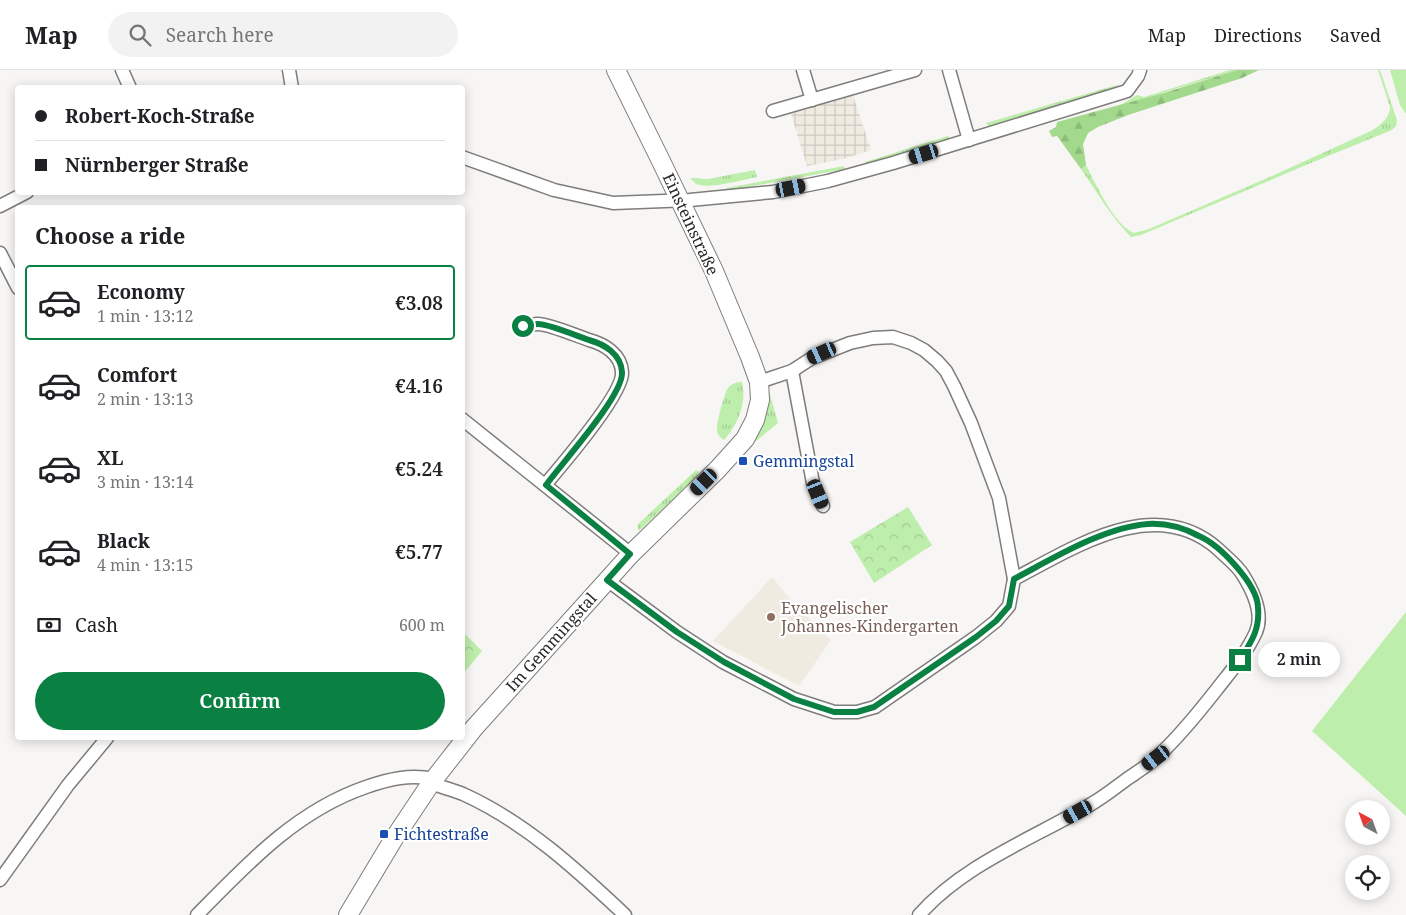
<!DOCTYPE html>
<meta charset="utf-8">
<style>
:root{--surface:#fff;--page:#f2f2f2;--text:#202124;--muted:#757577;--line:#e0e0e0;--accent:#0b8043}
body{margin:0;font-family:"Noto Serif",serif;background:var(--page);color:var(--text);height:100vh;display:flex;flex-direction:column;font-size:19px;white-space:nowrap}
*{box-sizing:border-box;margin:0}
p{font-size:16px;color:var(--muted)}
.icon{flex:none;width:28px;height:28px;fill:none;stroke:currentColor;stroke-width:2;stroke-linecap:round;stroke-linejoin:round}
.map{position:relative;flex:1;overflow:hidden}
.sheet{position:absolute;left:15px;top:135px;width:450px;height:535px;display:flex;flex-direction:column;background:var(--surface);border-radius:5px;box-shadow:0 2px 12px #0003}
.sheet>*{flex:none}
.banner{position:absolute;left:15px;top:15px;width:450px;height:110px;border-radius:5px;box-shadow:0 2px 12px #0003;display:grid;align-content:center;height:110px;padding:0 20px;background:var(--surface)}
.needle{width:32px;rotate:319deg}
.tools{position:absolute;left:1345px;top:730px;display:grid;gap:10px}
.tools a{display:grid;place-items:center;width:45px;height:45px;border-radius:50%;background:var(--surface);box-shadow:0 2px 12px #0003;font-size:25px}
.end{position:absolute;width:22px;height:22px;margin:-11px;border:6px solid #0b8043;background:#fff;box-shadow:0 0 0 2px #fff}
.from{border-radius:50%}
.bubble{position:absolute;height:35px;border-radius:18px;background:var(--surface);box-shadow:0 2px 12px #0003;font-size:16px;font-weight:600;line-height:35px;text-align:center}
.car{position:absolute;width:15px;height:30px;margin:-15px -8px;border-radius:6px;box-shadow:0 0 4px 1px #0007;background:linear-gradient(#222 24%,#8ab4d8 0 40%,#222 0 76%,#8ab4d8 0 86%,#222 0)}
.banner b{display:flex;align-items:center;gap:18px;height:48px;font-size:19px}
.banner b+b{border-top:1px solid var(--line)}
.banner i{width:12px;height:12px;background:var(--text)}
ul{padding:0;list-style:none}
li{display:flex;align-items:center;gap:15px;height:75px;margin:0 10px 8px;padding:0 10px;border:2px solid transparent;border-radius:5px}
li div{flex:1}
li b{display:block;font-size:19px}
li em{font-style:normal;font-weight:600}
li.current{border-color:var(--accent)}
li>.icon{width:45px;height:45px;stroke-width:1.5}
h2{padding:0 20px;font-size:22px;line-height:60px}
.pay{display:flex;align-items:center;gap:12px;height:55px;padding:0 20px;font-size:19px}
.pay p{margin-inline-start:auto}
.action{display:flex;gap:10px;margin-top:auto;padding:10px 20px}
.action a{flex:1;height:58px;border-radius:30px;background:var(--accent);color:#fff;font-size:20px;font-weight:600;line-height:58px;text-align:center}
header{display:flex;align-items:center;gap:30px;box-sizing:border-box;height:70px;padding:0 25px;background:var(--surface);border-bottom:1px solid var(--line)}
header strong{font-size:24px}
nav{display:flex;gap:28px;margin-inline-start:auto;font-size:18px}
.search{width:350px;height:45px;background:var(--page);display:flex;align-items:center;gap:12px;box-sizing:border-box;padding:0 18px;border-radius:28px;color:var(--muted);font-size:19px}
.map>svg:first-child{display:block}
</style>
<header>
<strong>Map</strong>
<div class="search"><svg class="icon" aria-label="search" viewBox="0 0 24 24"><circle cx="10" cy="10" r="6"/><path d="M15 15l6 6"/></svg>Search here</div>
<nav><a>Map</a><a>Directions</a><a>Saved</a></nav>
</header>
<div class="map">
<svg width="1406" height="845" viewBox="0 0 1406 845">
<defs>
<pattern id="industrial-grid" width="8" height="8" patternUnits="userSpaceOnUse" patternTransform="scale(1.25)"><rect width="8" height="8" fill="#f0ebe1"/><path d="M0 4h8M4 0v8" fill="none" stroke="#cecac1"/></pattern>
<pattern id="grass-tufts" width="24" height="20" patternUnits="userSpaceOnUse" patternTransform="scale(1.25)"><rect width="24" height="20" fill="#beeeab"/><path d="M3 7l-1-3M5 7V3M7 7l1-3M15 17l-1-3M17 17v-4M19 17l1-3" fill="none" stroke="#a3cc93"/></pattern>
<pattern id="forest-firs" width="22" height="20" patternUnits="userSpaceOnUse" patternTransform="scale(1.25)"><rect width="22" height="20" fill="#a3d98d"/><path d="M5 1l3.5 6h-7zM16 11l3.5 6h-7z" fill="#8cba7a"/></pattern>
<pattern id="park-crowns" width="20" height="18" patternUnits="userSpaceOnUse" patternTransform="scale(1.25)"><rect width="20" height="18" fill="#beeeab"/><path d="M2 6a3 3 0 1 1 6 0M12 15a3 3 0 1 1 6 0" fill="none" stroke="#a3cc93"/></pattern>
</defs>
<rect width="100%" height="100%" fill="#f8f6f4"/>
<path fill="#f0ebe1" d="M 772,507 L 791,530 L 831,570 L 799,616 L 713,571 Z"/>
<path fill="url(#industrial-grid)" d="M 853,25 L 871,80 L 843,89 L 807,96 L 791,44 Z"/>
<g fill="url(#grass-tufts)">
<path d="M 1230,0 L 1237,0 L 1119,36 L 1137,25 L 1144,27 Z"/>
<path d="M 1378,0 L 1380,0 L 1397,50 L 1396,56 L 1392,60 L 1306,95 L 1141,165 L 1131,167 C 1111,147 1097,122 1081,99 L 1086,95 C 1095,113 1115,156 1134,163 L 1149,159 L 1272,106 L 1373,60 C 1381,54 1390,48 1390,37 Z"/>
<path d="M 1120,14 L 1096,26 L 989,57 L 986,53 Z"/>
<path d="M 948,66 L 950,69 L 939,73 L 867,94 L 865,92 Z"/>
<path d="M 844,96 L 845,99 L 727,121 L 726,118 Z"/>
<path d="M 755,100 L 757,107 C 742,110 714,118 700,115 C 696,115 693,111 690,108 L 708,109 Z"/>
<path d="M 742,312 C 747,333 738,354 724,370 C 721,368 718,366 717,361 C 716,354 724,324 728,318 C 732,313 737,312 742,312 Z"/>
<path d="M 769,321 L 778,353 L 751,375 L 764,343 Z"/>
<path d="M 696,400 L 699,402 L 695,408 L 639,461 L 637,455 Z"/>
</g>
<path fill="url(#forest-firs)" d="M 1237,0 L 1259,0 L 1242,8 L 1128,45 L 1098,57 L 1088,63 L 1083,74 L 1086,95 L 1081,99 L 1057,66 L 1052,67 L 1049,61 L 1056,57 L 1057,52 L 1167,22 Z"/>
<g fill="url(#park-crowns)">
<path d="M 908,437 L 932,475 L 874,513 L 850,472 Z"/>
<path d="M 463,562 L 482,581 L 463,604 L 462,604 Z"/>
</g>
<g fill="#beeeab">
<path d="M 1390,0 L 1406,0 L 1406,44 L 1400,35 Z"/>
<path d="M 1406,542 L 1406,746 L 1312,661 Z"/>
</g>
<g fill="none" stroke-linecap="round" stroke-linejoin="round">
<defs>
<g id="street">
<path d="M 122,0 L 130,18"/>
<path d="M 289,0 L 292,18"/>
<path d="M 803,0 L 812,30"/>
<path d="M 949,0 L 969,70"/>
<path d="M 773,41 L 915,0"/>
<path d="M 462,87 L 554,120 L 613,133 L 690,130 L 773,122 L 828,111 L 893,93 L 1127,21 L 1138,6 L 1140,0"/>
<path d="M 0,136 L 27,122"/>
<path d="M 0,183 L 18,218"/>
<path d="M 523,256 C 528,256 533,254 538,254 C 549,254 577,266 589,270 C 604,274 621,284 622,302 C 624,323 561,396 545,415"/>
<path d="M 792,301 L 813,413 L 823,436"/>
<path d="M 462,349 L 631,484"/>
<path d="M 607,510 L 677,562 L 723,592 L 794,629 L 834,642 L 857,642 L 875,637 L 976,567 L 996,551 L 1009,536 L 1014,509 L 999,428 L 971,353 L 954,316 L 946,301 L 937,291 L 924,280 L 911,273 L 893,267 L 873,268 L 850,273 L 812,288 L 792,301 L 759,312"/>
<path d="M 431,713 C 441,717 453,720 463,724 C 525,752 576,799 625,845"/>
<path d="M 0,810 L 68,715 L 107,668"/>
<path d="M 197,845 C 247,794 296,741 366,717 C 389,709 410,704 434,709"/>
<path d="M 919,845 C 965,793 1035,768 1093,733 C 1105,726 1116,717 1127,709 C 1137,702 1147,696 1156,688 C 1177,669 1199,642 1217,619 C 1231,601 1246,584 1256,562 C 1264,543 1253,521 1243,505 C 1237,495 1227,488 1219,480 C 1156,423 1075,477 1014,509"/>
</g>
<path id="secondary" d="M 348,845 L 393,770 L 431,713 L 474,658 L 631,484 L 717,400 L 745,369 L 755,350 L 760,330 L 759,312 L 750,287 L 714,201 L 659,87 L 616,0"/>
</defs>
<use href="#street" stroke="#7e7d7a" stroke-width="15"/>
<use href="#secondary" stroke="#7e7d7a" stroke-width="20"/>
<use href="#street" stroke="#fff" stroke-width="12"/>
<use href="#secondary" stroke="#fff" stroke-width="18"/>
</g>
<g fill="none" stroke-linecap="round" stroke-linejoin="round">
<path stroke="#0b8043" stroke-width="6" d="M 523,256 C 528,256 533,254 538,254 C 549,254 577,266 589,270 C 604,274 621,284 622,302 C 624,325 561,394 546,415 L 630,484 L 607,510 L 677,562 L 724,592 L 794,629 L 834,642 L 857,642 L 874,637 L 976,567 L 996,551 L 1009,536 L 1014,509 C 1052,489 1104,457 1148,454 C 1165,453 1184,458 1199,466 C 1220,475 1257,514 1258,537 C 1260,560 1251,572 1240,590"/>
</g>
<g fill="#1a4fb4" stroke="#fff" stroke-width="2">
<rect x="738" y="386" width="10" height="10" rx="2.5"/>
<rect x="379" y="759" width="10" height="10" rx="2.5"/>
</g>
<circle fill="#8d6e63" stroke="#fff" stroke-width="2" cx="771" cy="547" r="5"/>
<g text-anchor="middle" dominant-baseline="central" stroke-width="4.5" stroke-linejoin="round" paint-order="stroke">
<g font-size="16" fill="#292827" stroke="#fff">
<text transform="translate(691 154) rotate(65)">Einsteinstraße</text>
<text transform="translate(551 572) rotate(-48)">Im Gemmingstal</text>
</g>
<g font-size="16" fill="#164399" stroke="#fff" text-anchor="start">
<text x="753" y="391">Gemmingstal</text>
<text x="394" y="764">Fichtestraße</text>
</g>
<g font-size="16" fill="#785e54" stroke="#fff" text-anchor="start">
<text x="781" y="538">Evangelischer<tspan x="781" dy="18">Johannes-Kindergarten</tspan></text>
</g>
</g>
</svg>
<div class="tools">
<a><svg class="needle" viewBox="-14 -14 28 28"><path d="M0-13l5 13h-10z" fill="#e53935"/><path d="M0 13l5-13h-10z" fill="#757577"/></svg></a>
<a><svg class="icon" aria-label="locate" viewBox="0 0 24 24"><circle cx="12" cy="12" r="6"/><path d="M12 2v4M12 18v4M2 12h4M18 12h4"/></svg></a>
</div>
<i class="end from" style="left:523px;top:256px"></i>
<i class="end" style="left:1240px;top:590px"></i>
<div class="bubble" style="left:1258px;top:572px;width:82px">2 min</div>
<i class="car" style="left:924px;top:84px;rotate:253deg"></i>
<i class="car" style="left:791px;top:118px;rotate:79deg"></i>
<i class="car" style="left:822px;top:283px;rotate:246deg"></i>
<i class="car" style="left:704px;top:412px;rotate:225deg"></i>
<i class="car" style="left:818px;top:424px;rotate:158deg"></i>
<i class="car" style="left:1156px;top:688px;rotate:234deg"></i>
<i class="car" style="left:1078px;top:742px;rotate:241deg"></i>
<div class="banner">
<b><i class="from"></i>Robert-Koch-Straße</b>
<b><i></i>Nürnberger Straße</b>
</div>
<section class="sheet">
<h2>Choose a ride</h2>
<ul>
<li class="current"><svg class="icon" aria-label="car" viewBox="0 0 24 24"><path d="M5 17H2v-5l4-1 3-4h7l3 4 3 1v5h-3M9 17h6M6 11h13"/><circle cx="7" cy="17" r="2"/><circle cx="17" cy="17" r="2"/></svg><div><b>Economy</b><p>1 min · 13:12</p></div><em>€3.08</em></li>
<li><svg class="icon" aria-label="car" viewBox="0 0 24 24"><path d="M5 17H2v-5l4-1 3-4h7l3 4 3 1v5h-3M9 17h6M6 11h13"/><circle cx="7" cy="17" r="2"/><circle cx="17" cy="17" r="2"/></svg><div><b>Comfort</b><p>2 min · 13:13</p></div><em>€4.16</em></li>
<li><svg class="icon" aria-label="car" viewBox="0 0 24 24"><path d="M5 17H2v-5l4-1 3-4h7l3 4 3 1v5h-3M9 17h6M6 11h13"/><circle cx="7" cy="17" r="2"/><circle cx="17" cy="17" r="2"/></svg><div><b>XL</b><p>3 min · 13:14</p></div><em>€5.24</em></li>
<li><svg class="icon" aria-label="car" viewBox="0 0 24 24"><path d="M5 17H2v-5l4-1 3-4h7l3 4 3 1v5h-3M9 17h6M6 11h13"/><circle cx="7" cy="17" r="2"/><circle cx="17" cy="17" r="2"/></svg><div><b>Black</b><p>4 min · 13:15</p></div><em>€5.77</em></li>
</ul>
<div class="pay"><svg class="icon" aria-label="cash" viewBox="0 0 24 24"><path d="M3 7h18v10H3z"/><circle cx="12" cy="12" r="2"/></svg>Cash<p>600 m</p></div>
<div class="action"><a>Confirm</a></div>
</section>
</div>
